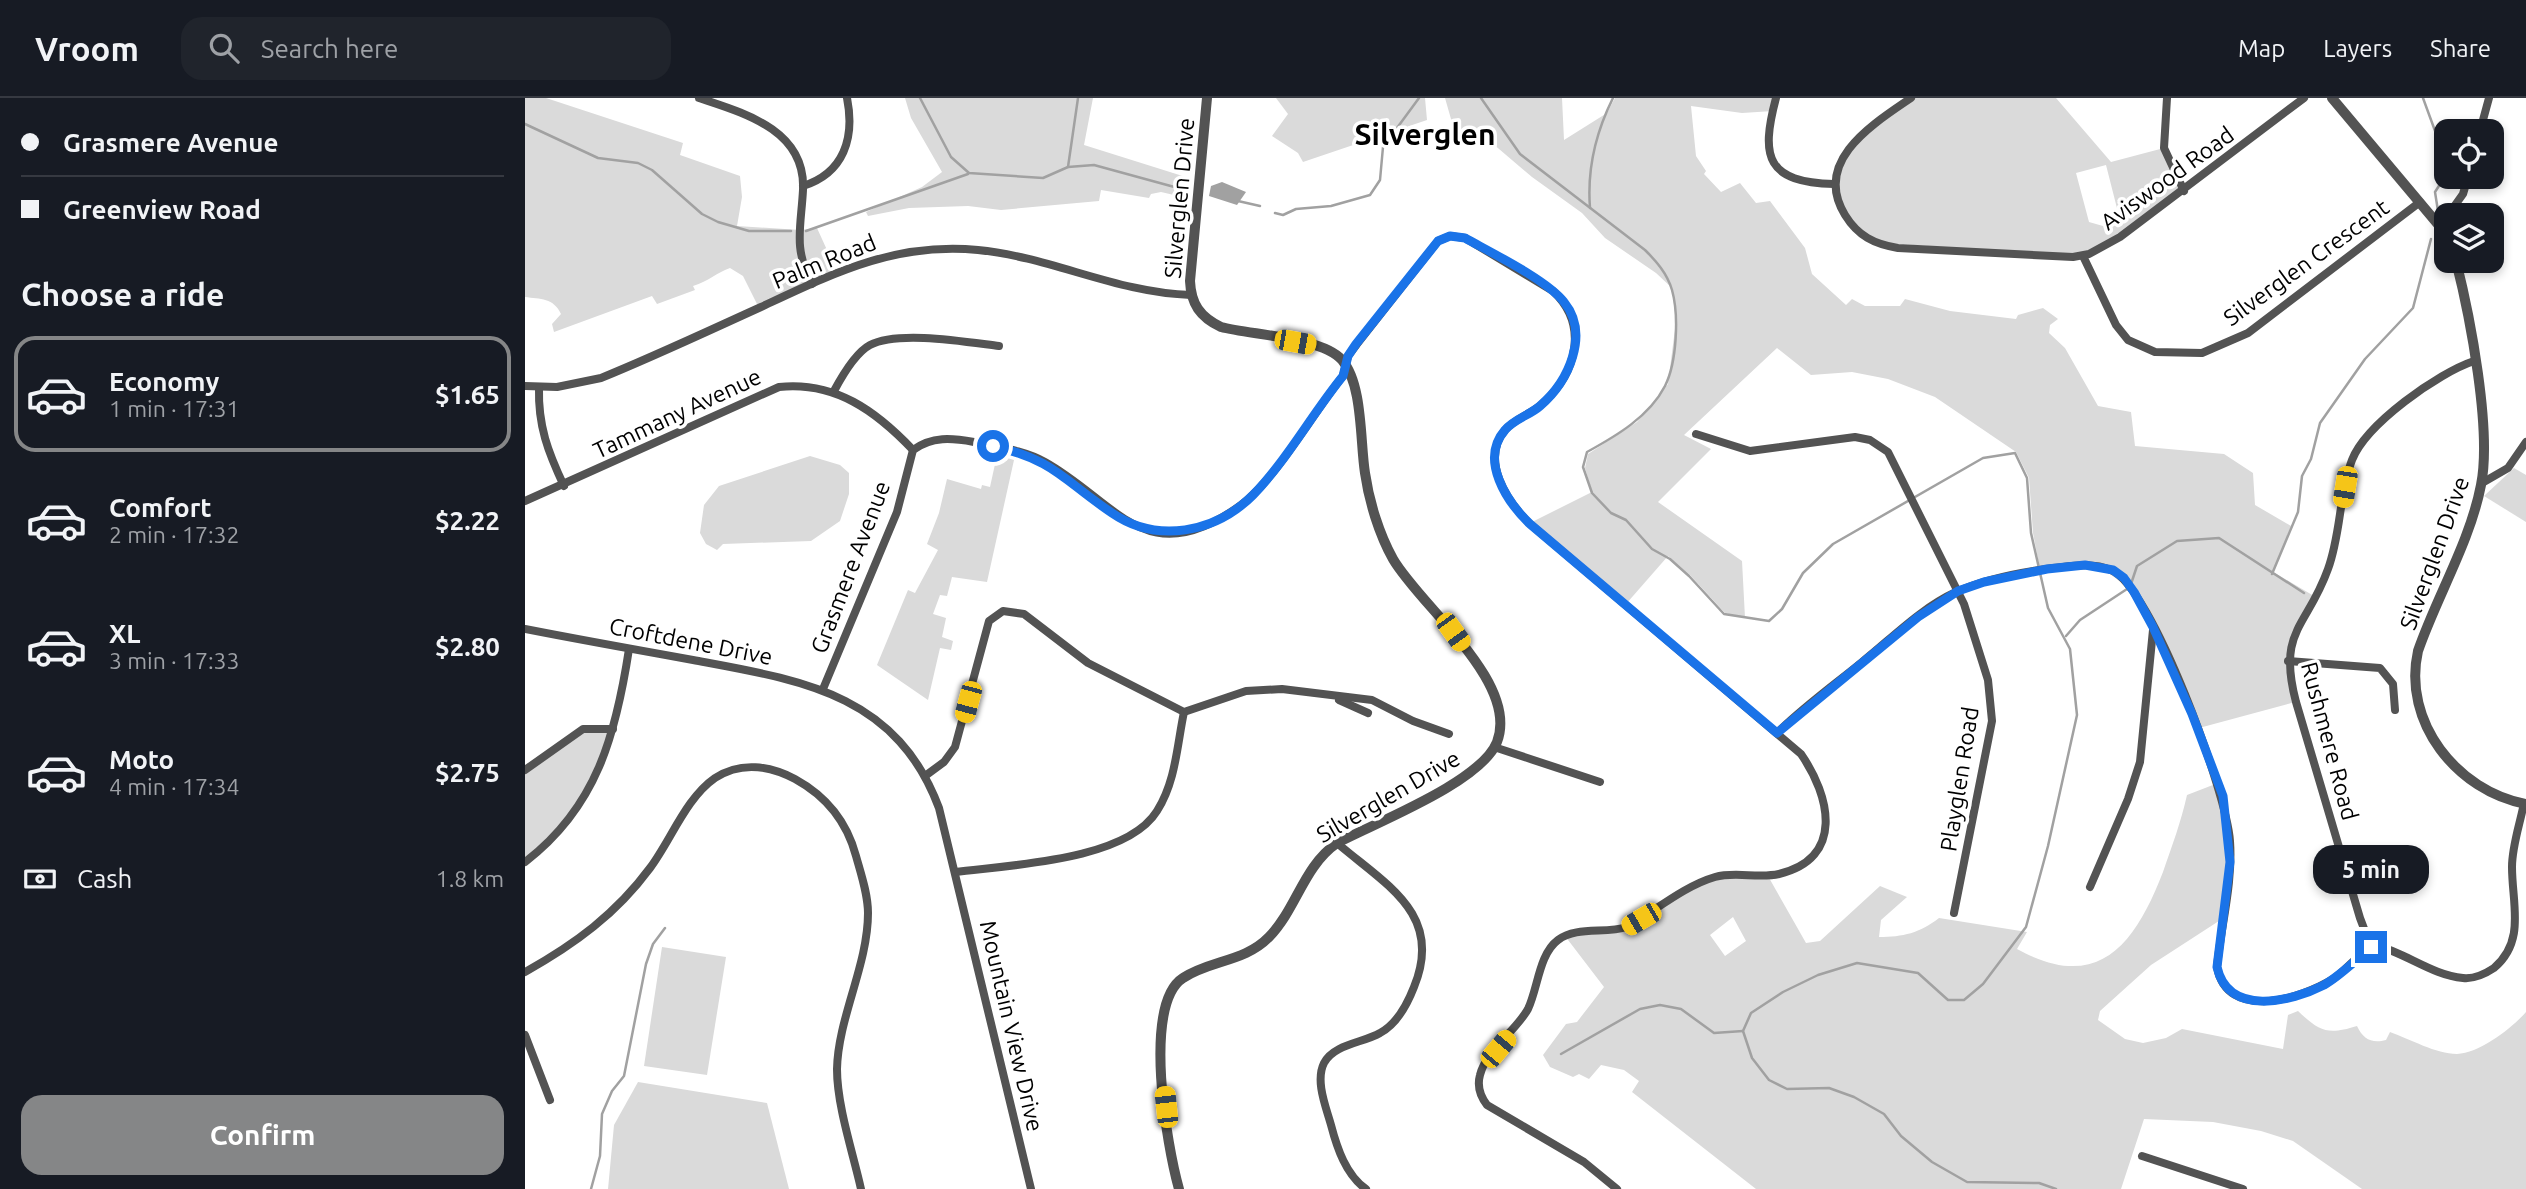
<!DOCTYPE html>
<meta charset="utf-8">
<style>
:root{--surface:#171b24;--page:#20242c;--text:#f1f3f6;--muted:#9ea1a6;--line:#363941;--accent:#858687}
body{margin:0;font-family:Ubuntu,sans-serif;background:var(--page);color:var(--text);height:100vh;display:flex;flex-direction:column;font-size:26px;white-space:nowrap}
*{box-sizing:border-box;margin:0}
p{font-size:23px;color:var(--muted)}
.icon{flex:none;width:38px;height:38px;fill:none;stroke:currentColor;stroke-width:2;stroke-linecap:round;stroke-linejoin:round}
.map{position:relative;flex:1;overflow:hidden}
.drawer{display:flex;flex-direction:column;background:var(--surface);width:525px}
.drawer>*{flex:none}
.top-card{display:grid;align-content:center;height:154px;padding:0 21px;background:var(--surface)}
.tools{position:absolute;left:1909px;top:21px;display:grid;gap:14px}
.tools a{display:grid;place-items:center;width:70px;height:70px;border-radius:14px;background:var(--surface);box-shadow:0 4px 10px #0003;font-size:35px}
.end{position:absolute;width:32px;height:32px;margin:-16px;border:9px solid #1a73e8;background:#fff;box-shadow:0 0 0 4px #fff}
.from{border-radius:50%}
.bubble{position:absolute;height:49px;border-radius:21px;background:var(--surface);box-shadow:0 4px 10px #0003;font-size:23px;font-weight:700;line-height:49px;text-align:center}
.car{position:absolute;width:21px;height:42px;margin:-21px -10px;border-radius:9px;box-shadow:0 0 5px 2px #0007;background:linear-gradient(#f5c518 24%,#345 0 40%,#f5c518 0 76%,#345 0 86%,#f5c518 0)}
.top-card b{display:flex;align-items:center;gap:24px;height:66px;font-size:26px}
.top-card b+b{border-top:2px solid var(--line)}
.top-card i{width:18px;height:18px;background:var(--text)}
ul{padding:0;list-style:none}
li{display:flex;align-items:center;gap:21px;height:116px;margin:0 14px 10px;padding:0 7px;border:4px solid transparent;border-radius:21px}
li div{flex:1}
li b{display:block;font-size:26px}
li em{font-style:normal;font-weight:700}
li.current{border-color:var(--accent)}
li>.icon{width:63px;height:63px;stroke-width:1.5}
h2{padding:0 21px;font-size:32px;line-height:84px}
.pay{display:flex;align-items:center;gap:18px;height:77px;padding:0 21px;font-size:26px}
.pay p{margin-inline-start:auto}
.primary-button{display:flex;gap:14px;margin-top:auto;padding:14px 21px}
.primary-button a{flex:1;height:80px;border-radius:21px;background:var(--accent);color:#fff;font-size:28px;font-weight:700;line-height:80px;text-align:center}
header{display:flex;align-items:center;gap:42px;box-sizing:border-box;height:98px;padding:0 35px;background:var(--surface);border-bottom:2px solid var(--line)}
header strong{font-size:33px}
nav{display:flex;gap:38px;margin-inline-start:auto;font-size:24px}
.search{width:490px;height:63px;background:var(--page);display:flex;align-items:center;gap:18px;box-sizing:border-box;padding:0 24px;border-radius:21px;color:var(--muted);font-size:26px}
main{display:flex;flex:1;min-height:0}
.map>svg:first-child{display:block}
</style>
<header>
<strong>Vroom</strong>
<div class="search"><svg class="icon" aria-label="search" viewBox="0 0 24 24"><circle cx="10" cy="10" r="6"/><path d="M15 15l6 6"/></svg>Search here</div>
<nav><a>Map</a><a>Layers</a><a>Share</a></nav>
</header>
<main>
<section class="drawer">
<div class="top-card">
<b><i class="from"></i>Grasmere Avenue</b>
<b><i></i>Greenview Road</b>
</div>
<h2>Choose a ride</h2>
<ul>
<li class="current"><svg class="icon" aria-label="car" viewBox="0 0 24 24"><path d="M5 17H2v-5l4-1 3-4h7l3 4 3 1v5h-3M9 17h6M6 11h13"/><circle cx="7" cy="17" r="2"/><circle cx="17" cy="17" r="2"/></svg><div><b>Economy</b><p>1 min · 17:31</p></div><em>$1.65</em></li>
<li><svg class="icon" aria-label="car" viewBox="0 0 24 24"><path d="M5 17H2v-5l4-1 3-4h7l3 4 3 1v5h-3M9 17h6M6 11h13"/><circle cx="7" cy="17" r="2"/><circle cx="17" cy="17" r="2"/></svg><div><b>Comfort</b><p>2 min · 17:32</p></div><em>$2.22</em></li>
<li><svg class="icon" aria-label="car" viewBox="0 0 24 24"><path d="M5 17H2v-5l4-1 3-4h7l3 4 3 1v5h-3M9 17h6M6 11h13"/><circle cx="7" cy="17" r="2"/><circle cx="17" cy="17" r="2"/></svg><div><b>XL</b><p>3 min · 17:33</p></div><em>$2.80</em></li>
<li><svg class="icon" aria-label="car" viewBox="0 0 24 24"><path d="M5 17H2v-5l4-1 3-4h7l3 4 3 1v5h-3M9 17h6M6 11h13"/><circle cx="7" cy="17" r="2"/><circle cx="17" cy="17" r="2"/></svg><div><b>Moto</b><p>4 min · 17:34</p></div><em>$2.75</em></li>
</ul>
<div class="pay"><svg class="icon" aria-label="cash" viewBox="0 0 24 24"><path d="M3 7h18v10H3z"/><circle cx="12" cy="12" r="2"/></svg>Cash<p>1.8 km</p></div>
<div class="primary-button"><a>Confirm</a></div>
</section>
<div class="map">
<svg width="2001" height="1091" viewBox="0 0 2001 1091">
<rect width="100%" height="100%" fill="#fff"/>
<g fill="#dadada" fill-rule="evenodd">
<path d="M 0,0 L 21,0 L 158,45 L 155,57 L 215,78 L 217,99 L 212,128 L 275,132 L 292,130 L 312,174 L 234,210 L 218,178 L 205,170 C 191,175 184,183 168,188 L 170,192 L 132,206 L 127,198 L 29,234 L 27,226 L 36,216 C 29,200 15,201 0,199 Z"/>
<path d="M 380,0 L 568,0 L 559,47 L 664,80 L 662,100 L 636,94 L 626,96 L 624,100 L 576,92 L 574,103 L 476,112 L 443,108 L 384,110 L 343,118 L 341,114 L 397,89 L 417,74 L 386,20 Z"/>
<path d="M 751,0 L 900,0 L 902,22 L 778,64 L 773,55 L 747,38 L 763,16 Z"/>
<path d="M 920,0 L 1037,0 L 1039,42 L 1082,15 L 1090,0 L 1251,0 L 1248,13 L 1217,15 L 1166,8 L 1171,58 L 1181,73 L 1179,76 L 1196,94 L 1215,85 L 1231,105 L 1245,103 L 1280,150 L 1287,176 L 1321,207 L 1327,201 L 1340,208 L 1375,208 L 1380,201 L 1425,213 L 1491,221 L 1493,217 L 1518,210 L 1533,221 L 1525,227 L 1524,235 L 1540,250 L 1573,308 L 1606,314 L 1610,348 L 1699,356 L 1728,375 L 1730,407 L 1766,428 L 1748,474 L 1789,498 L 1767,537 L 1770,604 L 1674,630 L 1610,494 L 1572,467 L 1515,472 L 1508,435 L 1504,380 L 1491,354 L 1410,299 L 1363,281 L 1327,274 L 1286,277 L 1252,250 L 1159,337 L 1186,351 L 1133,404 L 1217,463 L 1220,520 L 1200,515 L 1165,477 L 1143,458 L 1101,506 L 1005,425 L 1067,394 L 1060,370 L 1063,356 L 1112,324 L 1143,286 L 1151,223 L 1147,190 L 1131,175 L 1080,140 L 1057,115 L 1007,79 L 967,45 L 932,42 Z"/>
<path d="M 1386,0 L 1531,0 L 1586,64 L 1639,50 L 1659,93 L 1557,159 L 1347,144 L 1315,109 L 1311,74 L 1344,28 ZM 1581,67 L 1595,122 L 1578,128 L 1564,124 L 1551,75 Z"/>
<path d="M 472,357 L 489,362 L 462,484 L 427,479 L 422,498 L 415,497 L 408,516 L 421,520 L 417,539 L 428,543 L 426,552 L 415,550 L 403,602 L 352,567 L 383,492 L 390,495 L 413,452 L 402,446 L 414,415 L 422,381 L 456,391 L 457,387 L 465,389 Z"/>
<path d="M 285,358 L 315,367 L 324,375 L 324,396 L 315,423 L 286,443 L 198,446 L 192,452 L 181,446 L 175,435 L 179,407 L 194,388 Z"/>
<path d="M 1989,370 L 2001,377 L 2001,424 L 1959,398 Z"/>
<path d="M 87,630 L 60,700 L 0,764 L 0,672 L 50,635 Z"/>
<path d="M 1693,685 L 1705,752 L 1697,821 L 1626,867 L 1575,913 L 1573,922 L 1600,941 L 1618,945 L 1641,940 L 1657,931 L 1758,951 L 1763,917 L 1773,913 C 1795,934 1803,937 1832,928 C 1838,941 1847,946 1861,942 L 1865,934 C 1885,941 1911,956 1932,956 C 1955,955 1987,930 2001,914 L 2001,1091 L 1837,1091 L 1768,1043 L 1736,1033 L 1688,1024 L 1619,1021 L 1596,1091 L 1231,1091 L 1107,994 L 1114,983 L 1099,972 L 1076,967 L 1064,981 L 1054,976 L 1048,979 L 1025,969 L 1018,957 L 1041,926 L 1052,924 L 1079,889 L 1040,838 L 1086,834 L 1185,781 L 1243,778 L 1281,845 L 1295,843 L 1355,788 L 1382,799 L 1356,822 L 1354,839 C 1378,839 1395,835 1414,820 L 1502,834 L 1492,851 C 1574,896 1610,846 1638,774 C 1647,748 1656,724 1662,697 ZM 1208,819 L 1221,843 L 1200,858 L 1185,837 Z"/>
<path d="M 137,849 L 201,859 L 182,977 L 119,968 Z"/>
<path d="M 113,984 L 242,1005 L 264,1091 L 83,1091 L 89,1027 Z"/>
</g>
<path fill="#a1a1a1" d="M 697,84 L 721,94 L 712,107 L 684,98 L 686,88 Z"/>
<g fill="none" stroke-linecap="round" stroke-linejoin="round">
<g stroke="#a1a1a1" stroke-width="2.5">
<path d="M 395,0 L 426,59 L 444,75 L 518,80 L 543,69 L 569,67 L 664,93"/>
<path d="M 956,0 L 995,56 L 1120,152 C 1131,163 1142,175 1147,192 C 1154,217 1152,264 1140,288 C 1124,319 1091,338 1062,354 L 1058,369 L 1067,395 L 1086,415 L 1101,422 L 1127,451 L 1145,461 L 1164,478 L 1199,516 L 1244,523 L 1257,511 L 1278,475 L 1308,446 L 1458,360 L 1490,355 L 1502,380 L 1506,435 L 1523,510 L 1545,551 L 1552,617 L 1523,748 L 1501,829 L 1458,886 L 1439,902 L 1423,902 L 1393,875 L 1332,865 L 1293,877 L 1258,894 L 1226,915 L 1218,933 L 1227,960 L 1244,982 L 1262,991 L 1304,990 L 1329,999 L 1359,1016 L 1376,1038 L 1407,1064 L 1442,1084 L 1514,1085 L 1531,1091"/>
<path d="M 1898,0 L 1913,41 L 1919,80 L 1910,94 L 1913,113"/>
<path d="M 0,26 L 73,60 L 113,65 L 127,72 L 177,116 L 193,124 L 224,133 L 266,133"/>
<path d="M 543,69 L 553,0"/>
<path d="M 713,103 L 735,108"/>
<path d="M 1065,110 C 1062,72 1071,34 1088,0"/>
<path d="M 750,115 L 758,117 L 771,111 L 806,108 L 845,97 L 855,82 L 858,49 L 894,0"/>
<path d="M 281,133 L 443,76"/>
<path d="M 1747,476 L 1773,414 L 1777,378 L 1786,361 L 1795,325 L 1840,261 L 1888,210 L 1906,141"/>
<path d="M 1606,486 L 1612,468 L 1652,443 L 1694,440 L 1779,495"/>
<path d="M 1541,538 L 1555,522 L 1602,491"/>
<path d="M 1036,956 L 1115,911 L 1135,907 L 1156,911 L 1189,935 L 1218,933"/>
<path d="M 66,1091 L 75,1058 L 77,1016 L 87,993 L 99,978 L 121,866 L 128,846 L 140,830"/>
</g>
<g stroke="#535353" stroke-width="8">
<path d="M 174,0 C 219,15 281,32 278,92 C 276,130 268,150 287,186"/>
<path d="M 1251,0 C 1235,60 1242,84 1309,86"/>
<path d="M 1386,0 C 1348,26 1287,63 1320,117 C 1333,138 1349,146 1373,150 L 1548,159 L 1564,156 L 1595,139 L 1779,0"/>
<path d="M 1642,0 L 1639,50 L 1659,93"/>
<path d="M 1955,33 L 1964,0"/>
<path d="M 278,88 C 319,75 330,40 322,0"/>
<path d="M 1923,117 L 1938,96 L 1943,79"/>
<path d="M 1558,158 L 1591,227 L 1603,242 L 1630,254 L 1677,255 L 1723,235 L 1895,104"/>
<path d="M 0,288 L 32,289 L 76,280 C 130,258 183,233 236,209 C 309,175 370,144 453,152 C 526,159 592,195 666,197"/>
<path d="M 14,290 C 13,328 23,354 39,388"/>
<path d="M 309,293 C 317,278 330,255 345,247 C 373,232 442,244 474,248"/>
<path d="M 1171,336 L 1225,353 L 1330,339 L 1345,342 L 1363,354 L 1439,506 L 1463,582 L 1467,623 L 1429,815"/>
<path d="M 1957,385 L 1983,370 L 2001,344"/>
<path d="M 0,403 L 254,289 C 310,283 351,313 388,352"/>
<path d="M 0,531 C 56,542 112,552 168,562 C 275,582 371,595 414,710 L 506,1091"/>
<path d="M 1763,563 L 1855,570 L 1868,586 L 1870,612"/>
<path d="M 298,591 L 372,414 L 388,352 C 407,338 427,340 449,344 C 472,349 499,352 520,364 C 593,405 621,476 716,407 C 751,381 788,315 818,278 L 823,258 L 832,246 L 913,143 L 925,138 L 940,140 L 1028,193 C 1064,227 1052,275 1017,306 C 1006,316 991,320 981,331 C 954,361 982,403 1005,426 L 1276,656 C 1305,698 1320,760 1254,776 C 1233,781 1211,773 1190,779 C 1159,788 1130,813 1102,829 C 1080,836 1051,828 1033,842 C 1014,856 1013,890 1003,911 C 991,933 961,952 955,977 C 952,988 955,998 962,1007 L 1059,1064 L 1092,1091"/>
<path d="M 814,602 L 843,615"/>
<path d="M 1252,635 C 1278,609 1309,587 1337,564 C 1367,540 1396,510 1431,494 C 1460,481 1496,474 1528,470 C 1547,468 1567,464 1586,472 C 1627,488 1702,696 1705,743 C 1708,785 1696,828 1692,869 C 1702,924 1776,901 1808,881 C 1822,872 1835,852 1852,848 C 1881,855 1907,877 1938,880 C 1948,881 1960,876 1969,870 C 2001,843 1987,806 1987,769 C 1987,748 1995,726 1999,705"/>
<path d="M 969,649 L 1075,684"/>
<path d="M 0,672 L 58,631 L 88,631"/>
<path d="M 400,678 L 419,664 L 430,649 L 464,523 L 478,513 L 499,516 L 563,565 L 659,614 L 721,593 L 757,591 L 847,602 L 888,623 L 924,636"/>
<path d="M 812,745 C 861,787 919,816 889,889 C 882,907 872,926 855,935 C 838,945 809,946 799,965 C 790,983 801,1009 806,1027 C 812,1050 821,1077 841,1091"/>
<path d="M 0,764 C 72,709 91,636 104,551"/>
<path d="M 430,774 C 484,767 601,763 632,713 C 651,683 652,647 659,614"/>
<path d="M 1565,789 L 1603,701 L 1615,664 L 1628,532"/>
<path d="M 1846,849 L 1835,820 L 1771,604 C 1752,532 1782,530 1803,471 C 1816,436 1814,396 1827,362 C 1841,326 1913,275 1949,263"/>
<path d="M 0,874 C 50,846 91,816 125,770 C 146,742 161,700 190,680 C 216,663 245,668 270,681 C 301,698 322,724 331,758 C 336,776 343,796 343,815 C 343,867 313,920 312,971 C 312,1008 328,1055 336,1091"/>
<path d="M 0,937 L 25,1002"/>
<path d="M 1617,1058 L 1718,1091"/>
</g>
<g stroke="#535353" stroke-width="10">
<path d="M 1807,0 L 1922,137"/>
<path d="M 1931,163 C 1945,218 1967,332 1956,387 C 1945,444 1912,498 1893,553 C 1877,624 1932,693 2001,706"/>
<path d="M 654,1091 C 642,1049 617,906 658,880 C 685,862 720,864 744,839 C 772,810 778,769 812,745 C 852,724 956,684 972,644 C 995,584 895,508 868,461 C 854,436 844,403 840,375 C 835,344 838,286 817,262 C 797,239 726,237 696,229 C 675,219 666,206 665,183 L 682,0"/>
</g>
</g>
<g fill="none" stroke-linecap="round" stroke-linejoin="round">
<path stroke="#1a73e8" stroke-width="9" d="M 468,348 C 530,362 539,383 587,415 C 632,446 690,435 728,397 C 762,362 787,316 818,278 L 823,258 L 831,246 L 913,143 L 925,138 L 940,140 C 965,154 1022,182 1039,204 C 1065,236 1044,283 1015,308 C 1005,317 989,321 980,332 C 954,362 982,404 1005,426 L 1252,635 L 1393,519 L 1433,493 L 1459,484 L 1522,471 L 1560,467 L 1588,472 L 1599,480 L 1609,494 L 1628,529 L 1667,616 L 1698,698 L 1705,764 L 1692,869 C 1703,919 1766,904 1799,887 C 1816,877 1831,862 1846,849"/>
</g>
<g text-anchor="middle" dominant-baseline="central" stroke-width="7" stroke-linejoin="round" paint-order="stroke">
<g font-size="23" fill="#000" stroke="#fff">
<text transform="translate(1642 80) rotate(-36)">Aviswood Road</text>
<text transform="translate(654 100) rotate(-85)">Silverglen Drive</text>
<text transform="translate(299 163) rotate(-22)">Palm Road</text>
<text transform="translate(1781 164) rotate(-36)">Silverglen Crescent</text>
<text transform="translate(152 315) rotate(-25)">Tammany Avenue</text>
<text transform="translate(1909 455) rotate(-70)">Silverglen Drive</text>
<text transform="translate(325 469) rotate(-69)">Grasmere Avenue</text>
<text transform="translate(166 543) rotate(11)">Croftdene Drive</text>
<text transform="translate(1805 643) rotate(75)">Rushmere Road</text>
<text transform="translate(1434 681) rotate(-81)">Playglen Road</text>
<text transform="translate(863 698) rotate(-30)">Silverglen Drive</text>
<text transform="translate(487 928) rotate(77)">Mountain View Drive</text>
</g>
<g font-size="30" font-weight="bold" fill="#000" stroke="#fff">
<text x="900" y="36">Silverglen</text>
</g>
</g>
</svg>
<div class="tools">
<a><svg class="icon" aria-label="locate" viewBox="0 0 24 24"><circle cx="12" cy="12" r="6"/><path d="M12 2v4M12 18v4M2 12h4M18 12h4"/></svg></a>
<a><svg class="icon" aria-label="layers" viewBox="0 0 24 24"><path d="M12 4l9 5-9 5-9-5zM3 14l9 5 9-5"/></svg></a>
</div>
<i class="end from" style="left:468px;top:348px"></i>
<i class="end" style="left:1846px;top:849px"></i>
<div class="bubble" style="left:1788px;top:747px;width:116px">5 min</div>
<i class="car" style="left:770px;top:244px;rotate:100deg"></i>
<i class="car" style="left:1820px;top:389px;rotate:189deg"></i>
<i class="car" style="left:928px;top:534px;rotate:144deg"></i>
<i class="car" style="left:443px;top:604px;rotate:195deg"></i>
<i class="car" style="left:1116px;top:821px;rotate:240deg"></i>
<i class="car" style="left:973px;top:951px;rotate:40deg"></i>
<i class="car" style="left:641px;top:1009px;rotate:354deg"></i>
</div>
</main>
